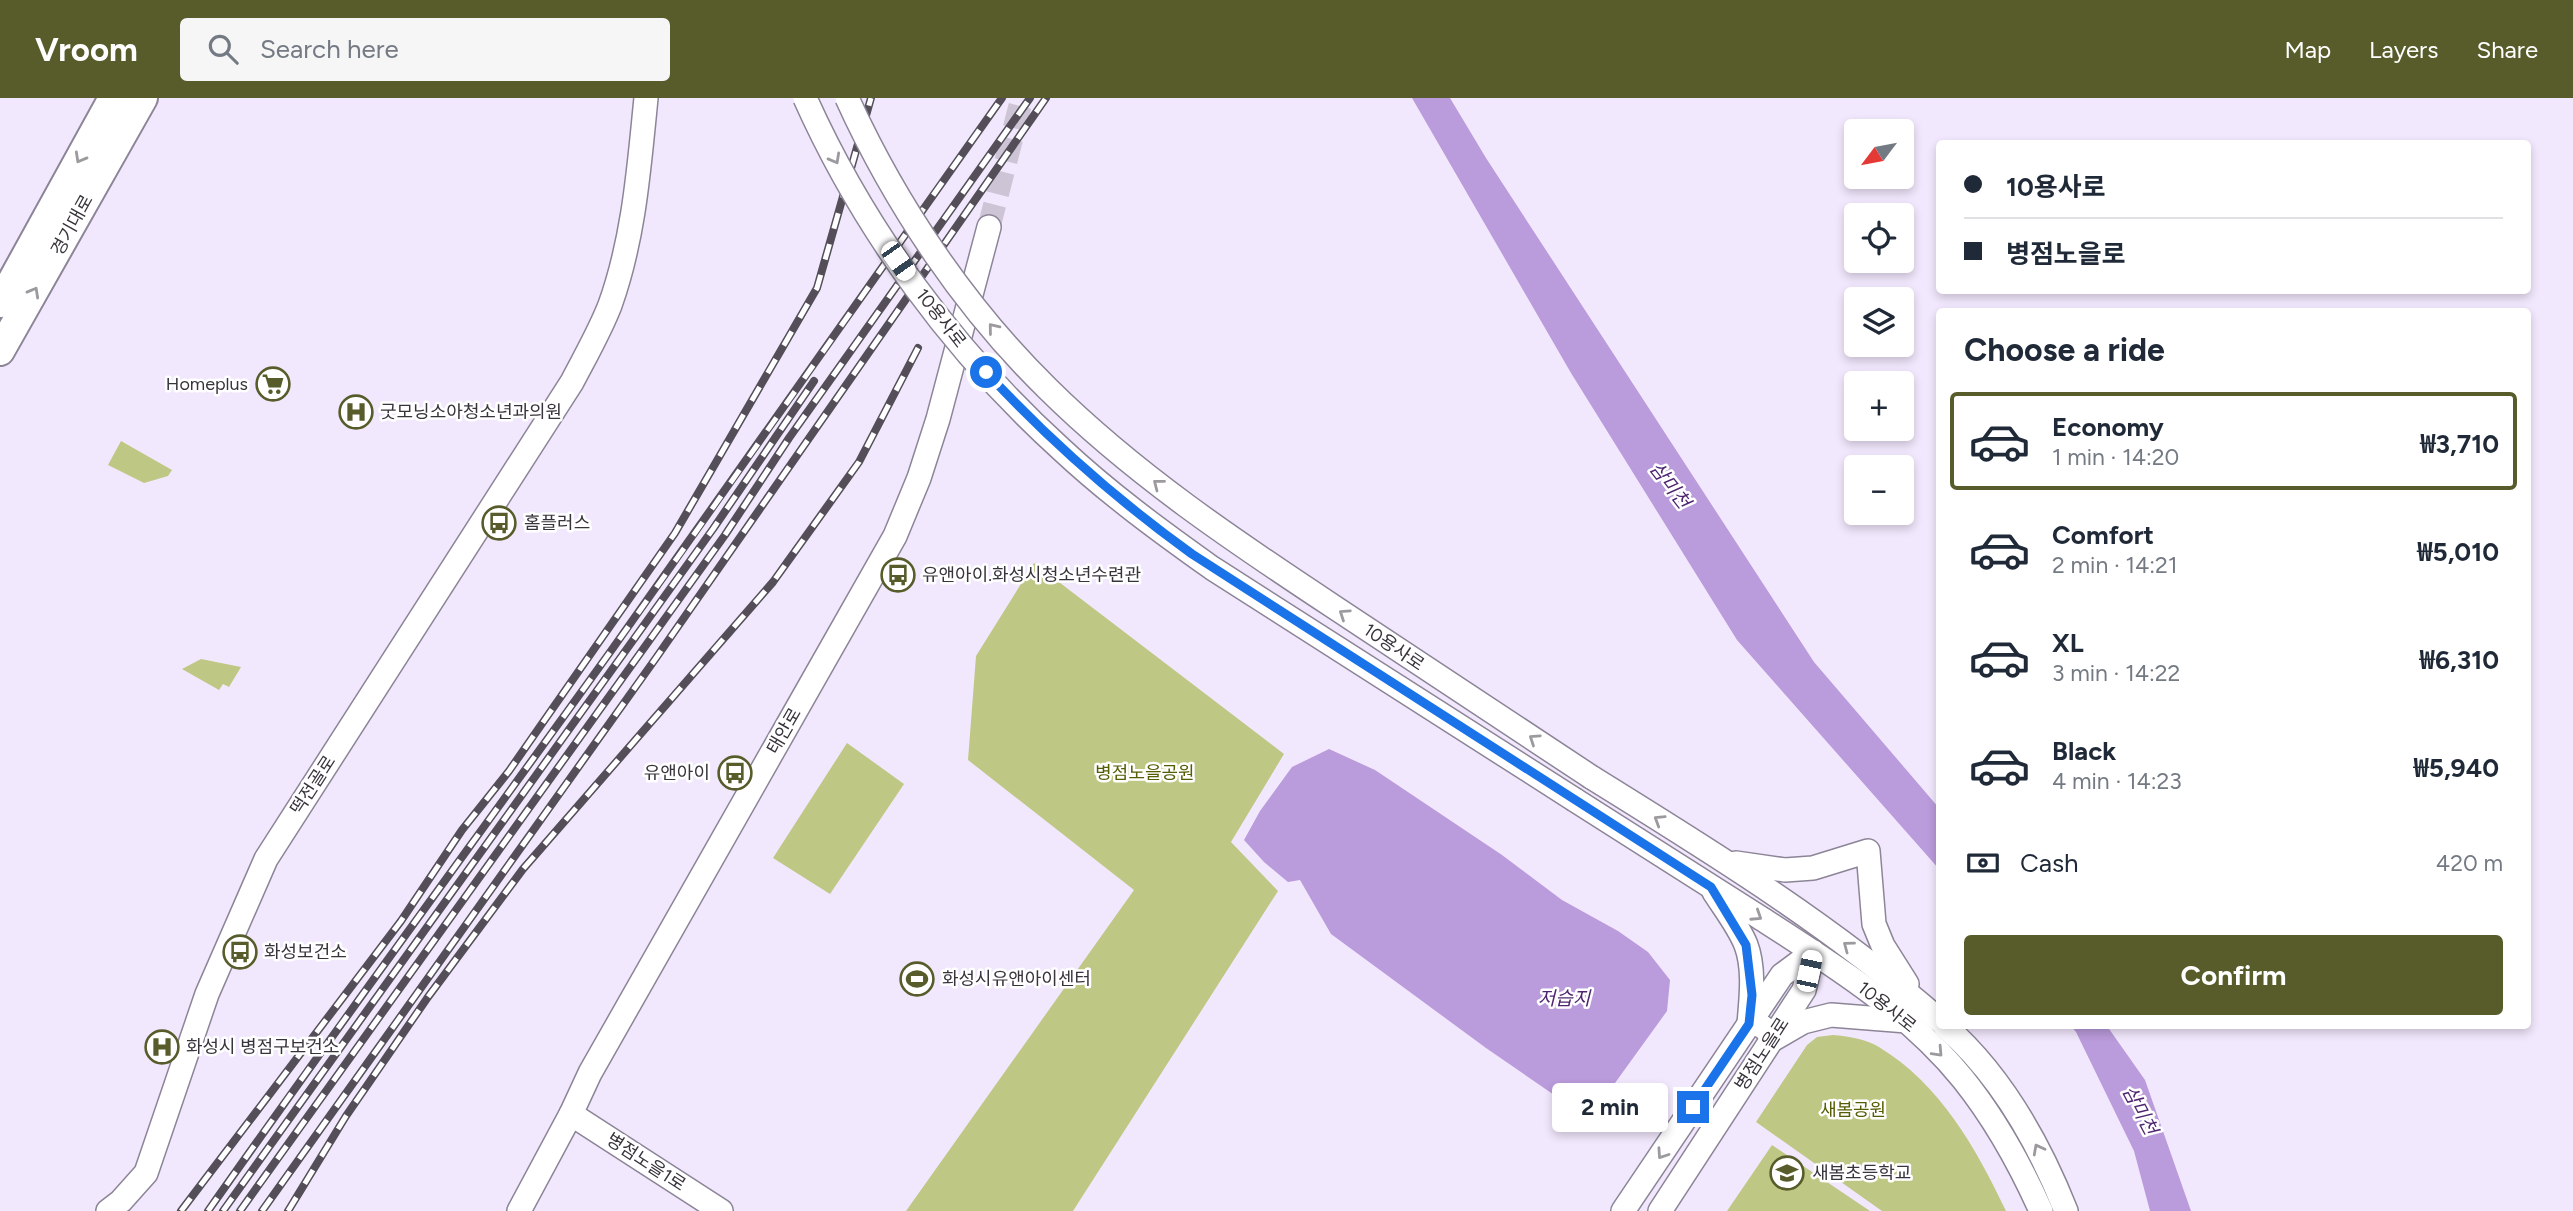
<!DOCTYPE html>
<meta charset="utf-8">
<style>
:root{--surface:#fff;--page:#f6f6f7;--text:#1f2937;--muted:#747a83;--line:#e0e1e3;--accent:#575c2a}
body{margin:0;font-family:Figtree,"Noto Sans KR",sans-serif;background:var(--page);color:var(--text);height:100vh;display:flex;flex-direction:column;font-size:26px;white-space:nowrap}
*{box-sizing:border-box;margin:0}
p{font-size:23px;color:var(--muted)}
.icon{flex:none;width:38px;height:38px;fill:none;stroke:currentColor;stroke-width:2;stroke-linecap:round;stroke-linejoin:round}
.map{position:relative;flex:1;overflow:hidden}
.drawer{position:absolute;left:1936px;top:210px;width:595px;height:721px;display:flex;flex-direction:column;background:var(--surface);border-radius:7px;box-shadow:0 4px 10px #0003}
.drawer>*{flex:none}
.banner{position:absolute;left:1936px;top:42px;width:595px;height:154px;border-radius:7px;box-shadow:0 4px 10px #0003;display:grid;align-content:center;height:154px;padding:0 28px;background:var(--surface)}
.needle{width:46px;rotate:238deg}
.tools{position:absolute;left:1844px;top:21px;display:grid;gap:14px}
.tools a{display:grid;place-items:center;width:70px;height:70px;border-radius:7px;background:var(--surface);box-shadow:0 4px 10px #0003;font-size:35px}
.end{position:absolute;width:32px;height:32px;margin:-16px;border:9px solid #1a73e8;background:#fff;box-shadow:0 0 0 4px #fff}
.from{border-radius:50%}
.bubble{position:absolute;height:49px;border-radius:7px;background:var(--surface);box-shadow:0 4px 10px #0003;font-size:23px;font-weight:700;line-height:49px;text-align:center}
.car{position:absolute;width:21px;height:42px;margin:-21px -10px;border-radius:9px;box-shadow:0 0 5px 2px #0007;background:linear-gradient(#fff 24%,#345 0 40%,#fff 0 76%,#345 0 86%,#fff 0)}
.banner b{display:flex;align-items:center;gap:24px;height:66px;font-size:26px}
.banner b+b{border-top:2px solid var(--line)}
.banner i{width:18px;height:18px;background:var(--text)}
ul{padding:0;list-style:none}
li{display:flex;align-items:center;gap:21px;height:98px;margin:0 14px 10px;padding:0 14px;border:4px solid transparent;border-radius:7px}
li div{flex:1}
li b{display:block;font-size:26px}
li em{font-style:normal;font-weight:700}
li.active{border-color:var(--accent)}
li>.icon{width:63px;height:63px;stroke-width:1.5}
h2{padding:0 28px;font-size:32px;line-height:84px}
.pay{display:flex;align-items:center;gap:18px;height:77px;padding:0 28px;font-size:26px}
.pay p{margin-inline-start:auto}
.action{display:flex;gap:14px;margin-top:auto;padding:14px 28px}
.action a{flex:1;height:80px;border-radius:7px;background:var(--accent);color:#fff;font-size:28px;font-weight:700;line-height:80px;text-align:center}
header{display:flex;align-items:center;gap:42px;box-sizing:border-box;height:98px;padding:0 35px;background:var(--accent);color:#fff}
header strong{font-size:33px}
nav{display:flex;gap:38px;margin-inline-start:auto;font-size:24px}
.search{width:490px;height:63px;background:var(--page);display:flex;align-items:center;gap:18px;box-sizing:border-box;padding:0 24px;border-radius:7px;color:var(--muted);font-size:26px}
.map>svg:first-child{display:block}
</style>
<header>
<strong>Vroom</strong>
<div class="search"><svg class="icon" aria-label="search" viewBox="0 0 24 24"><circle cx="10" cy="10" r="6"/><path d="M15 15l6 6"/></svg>Search here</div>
<nav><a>Map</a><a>Layers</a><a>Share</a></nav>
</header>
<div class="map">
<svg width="2573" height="1113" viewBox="0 0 2573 1113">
<rect width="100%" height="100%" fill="#f2e8fd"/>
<g fill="#bfc784">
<path d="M 121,343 L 172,372 L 168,378 L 144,385 L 108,367 Z"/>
<path d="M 1034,465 L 1284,656 L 1231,744 L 1278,793 L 1073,1113 L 906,1113 L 1134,792 L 968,662 L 976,558 Z"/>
<path d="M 201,561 L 241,569 L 229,589 L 223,586 L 219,592 L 182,571 Z"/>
<path d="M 847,645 L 904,686 L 830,796 L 773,760 Z"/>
<path d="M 1833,937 C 1848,938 1866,941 1879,949 C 1941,987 1976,1050 2006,1113 L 1882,1113 L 1756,1024 L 1807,947 L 1817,939 Z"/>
<path d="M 1772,1047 L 1870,1113 L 1727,1113 Z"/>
</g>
<g fill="#ba9bdb">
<path d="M 1412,0 L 1450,0 L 1486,60 L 1814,564 L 1939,710 L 1939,771 L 1737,542 L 1571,275 Z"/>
<path d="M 1329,651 L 1375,672 L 1502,757 L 1562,802 L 1618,833 L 1648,854 L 1670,882 L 1667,913 L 1589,1021 L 1486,950 L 1331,836 L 1300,782 L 1288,784 L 1264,764 L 1244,742 L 1260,713 L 1292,669 Z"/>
<path d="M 2071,928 L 2107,928 L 2145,982 L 2191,1113 L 2150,1113 L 2134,1053 L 2076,934 Z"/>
</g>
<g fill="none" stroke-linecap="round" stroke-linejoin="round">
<path stroke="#cdc4d6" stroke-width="23" stroke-dasharray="23 11" stroke-linecap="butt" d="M 989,129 L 1022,0"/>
<defs>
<g id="tertiary">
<path d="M 1591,679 C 1712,754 1832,828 1939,922"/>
<path d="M 1575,702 C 1637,741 1698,780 1759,819 C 1832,866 1908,913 1963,981 C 1995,1021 2020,1066 2041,1113"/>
<path d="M 1736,765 L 1785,772 L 1813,770 L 1868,753 L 1874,826 L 1883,848 L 1907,886"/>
<path d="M 1714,794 C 1725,811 1739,829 1746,847 C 1755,871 1751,901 1749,926 C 1762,926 1767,930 1772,942 L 1803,924 L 1831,917 L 1907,923"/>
<path d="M 1945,928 C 2001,977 2039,1045 2066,1113"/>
<path d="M 571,1016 L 721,1113"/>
<path d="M 108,1113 L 121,1103 L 146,1075 L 207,896 L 266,761 L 572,284 C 585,259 600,233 610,207 C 634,140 639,70 646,0"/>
<path d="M 519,1113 L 571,1016 L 590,975 L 895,438 L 919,380 L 938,321 L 989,129"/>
<path d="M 1623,1113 L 1782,877 L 1813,854"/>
<path d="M 1660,1113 L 1804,892 L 1813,854"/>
</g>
<g id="primary">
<path d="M 0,205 L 113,0"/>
<path d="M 0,253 L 143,0"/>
</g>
</defs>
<use href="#tertiary" stroke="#8c8497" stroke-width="26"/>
<use href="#primary" stroke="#8c8497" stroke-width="32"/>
<use href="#tertiary" stroke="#fff" stroke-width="23"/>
<use href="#primary" stroke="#fff" stroke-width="28"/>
<defs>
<g id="rail">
<path d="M 181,1113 L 401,823 L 462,732 L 509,673 L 675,435 L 817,190 L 871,0"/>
<path d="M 208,1113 C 341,924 478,738 613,550 C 744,367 872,183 1002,0"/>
<path d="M 223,1113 L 713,431 L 814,283"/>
<path d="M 240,1113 L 725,437 L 789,340 L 1030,0"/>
<path d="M 262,1113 L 656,560 L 1046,0"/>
<path d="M 288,1113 L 346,1018 L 428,899 L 523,771 L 773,484 L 859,364 L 918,250"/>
</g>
</defs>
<use href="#rail" stroke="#534e58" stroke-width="8"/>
<use href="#rail" stroke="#fff" stroke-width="5" stroke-dasharray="16" stroke-linecap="butt"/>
<defs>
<g id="tertiary-bridge">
<path d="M 805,0 C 864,132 954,254 1061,351 C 1108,395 1160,433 1212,470 L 1575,702"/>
<path d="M 847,0 C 895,106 965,210 1048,291 C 1134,376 1234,443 1334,509 C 1420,566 1505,622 1591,679"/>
</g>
</defs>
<use href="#tertiary-bridge" stroke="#8c8497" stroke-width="26" stroke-linecap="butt"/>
<use href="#tertiary-bridge" stroke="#fff" stroke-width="23"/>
</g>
<defs><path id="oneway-chevron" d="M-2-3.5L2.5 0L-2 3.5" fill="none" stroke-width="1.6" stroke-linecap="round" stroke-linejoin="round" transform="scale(1.75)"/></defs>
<g stroke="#9c9a9e">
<use href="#oneway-chevron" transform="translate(80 60) rotate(119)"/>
<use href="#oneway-chevron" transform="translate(835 61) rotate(61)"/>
<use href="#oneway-chevron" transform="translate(34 194) rotate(-61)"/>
<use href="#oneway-chevron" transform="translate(993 230) rotate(-129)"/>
<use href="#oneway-chevron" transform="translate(1158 386) rotate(-142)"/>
<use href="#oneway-chevron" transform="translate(1344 516) rotate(-146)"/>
<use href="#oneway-chevron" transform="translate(1534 641) rotate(-146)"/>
<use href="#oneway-chevron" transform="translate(1659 722) rotate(-148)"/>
<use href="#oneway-chevron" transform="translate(1757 818) rotate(33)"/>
<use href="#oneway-chevron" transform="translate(1848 848) rotate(-143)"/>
<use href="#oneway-chevron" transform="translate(1938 954) rotate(47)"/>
<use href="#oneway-chevron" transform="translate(2038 1051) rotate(-118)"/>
<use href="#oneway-chevron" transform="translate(1662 1056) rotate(124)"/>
</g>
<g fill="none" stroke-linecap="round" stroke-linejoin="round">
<path stroke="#1a73e8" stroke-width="9" d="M 986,274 C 1049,342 1117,402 1192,456 L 1711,789 L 1746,847 L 1752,897 L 1749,926 L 1693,1009"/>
</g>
<defs>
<symbol id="supermarket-ring" viewBox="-11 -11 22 22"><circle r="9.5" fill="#fff" stroke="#575c2a" stroke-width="1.5"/><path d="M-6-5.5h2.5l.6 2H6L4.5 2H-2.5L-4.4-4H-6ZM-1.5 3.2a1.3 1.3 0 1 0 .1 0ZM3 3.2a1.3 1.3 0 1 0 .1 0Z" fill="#575c2a"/></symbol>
<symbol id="hospital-ring" viewBox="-11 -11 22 22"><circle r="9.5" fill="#fff" stroke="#575c2a" stroke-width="1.5"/><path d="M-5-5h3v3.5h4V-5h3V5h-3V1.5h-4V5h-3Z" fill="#575c2a"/></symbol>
<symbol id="bus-ring" viewBox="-11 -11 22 22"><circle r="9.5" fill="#fff" stroke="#575c2a" stroke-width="1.5"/><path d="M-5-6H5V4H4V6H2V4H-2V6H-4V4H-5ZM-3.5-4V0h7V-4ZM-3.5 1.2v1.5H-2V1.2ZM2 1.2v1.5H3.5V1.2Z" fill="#575c2a"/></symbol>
<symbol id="stadium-ring" viewBox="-11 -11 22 22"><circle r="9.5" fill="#fff" stroke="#575c2a" stroke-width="1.5"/><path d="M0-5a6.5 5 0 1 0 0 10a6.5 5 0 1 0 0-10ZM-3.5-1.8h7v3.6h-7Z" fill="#575c2a"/></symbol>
<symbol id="school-ring" viewBox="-11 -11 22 22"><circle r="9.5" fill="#fff" stroke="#575c2a" stroke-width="1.5"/><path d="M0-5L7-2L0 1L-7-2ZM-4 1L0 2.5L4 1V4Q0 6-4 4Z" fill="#575c2a"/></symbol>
</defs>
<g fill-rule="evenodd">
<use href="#supermarket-ring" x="254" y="267" width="38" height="38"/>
<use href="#hospital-ring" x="337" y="295" width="38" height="38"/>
<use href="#bus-ring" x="480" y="406" width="38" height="38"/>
<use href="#bus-ring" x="879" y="458" width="38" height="38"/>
<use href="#bus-ring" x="716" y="656" width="38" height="38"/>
<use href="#bus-ring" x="221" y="835" width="38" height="38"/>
<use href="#stadium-ring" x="898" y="862" width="38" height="38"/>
<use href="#hospital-ring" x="143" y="930" width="38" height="38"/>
<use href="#school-ring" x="1768" y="1056" width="38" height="38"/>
</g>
<g text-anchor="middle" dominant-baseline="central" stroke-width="5" stroke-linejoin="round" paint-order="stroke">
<g font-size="18" fill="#38343c" stroke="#fff">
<text transform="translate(72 127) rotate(-61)">경기대로</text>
<text transform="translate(941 220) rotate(52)">10용사로</text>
<text transform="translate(1394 549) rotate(34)">10용사로</text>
<text transform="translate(784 633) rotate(-60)">태안로</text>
<text transform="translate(313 687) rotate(-57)">떡전골로</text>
<text transform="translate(1887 909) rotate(39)">10용사로</text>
<text transform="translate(1762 956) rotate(-57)">병점노을로</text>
<text transform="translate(646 1064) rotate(33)">병점노을1로</text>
</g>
<g font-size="18" fill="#38343c" stroke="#fff" text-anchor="start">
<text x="248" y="286" text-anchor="end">Homeplus</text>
<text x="380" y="314">굿모닝소아청소년과의원</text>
<text x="524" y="425">홈플러스</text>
<text x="922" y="477">유앤아이.화성시청소년수련관</text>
<text x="710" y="675" text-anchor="end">유앤아이</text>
<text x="264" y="854">화성보건소</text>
<text x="942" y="881">화성시유앤아이센터</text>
<text x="186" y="949">화성시 병점구보건소</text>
<text x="1812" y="1075">새봄초등학교</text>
</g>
<g font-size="18" fill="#565d04" stroke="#fff">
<text x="1145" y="675">병점노을공원</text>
<text x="1853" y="1012">새봄공원</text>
</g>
<g font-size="19" font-style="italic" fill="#4e2570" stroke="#fff">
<text transform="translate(1670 387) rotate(52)">삼미천</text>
<text x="1564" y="900">저습지</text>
<text transform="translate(2140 1012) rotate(62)">삼미천</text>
</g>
</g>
</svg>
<div class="tools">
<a><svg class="needle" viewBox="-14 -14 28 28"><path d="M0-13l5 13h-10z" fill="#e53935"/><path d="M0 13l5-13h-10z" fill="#747a83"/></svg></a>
<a><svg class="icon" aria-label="locate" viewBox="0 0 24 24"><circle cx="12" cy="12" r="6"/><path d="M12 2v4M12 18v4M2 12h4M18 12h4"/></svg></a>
<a><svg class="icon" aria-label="layers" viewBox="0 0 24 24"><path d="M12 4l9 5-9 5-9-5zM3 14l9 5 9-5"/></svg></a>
<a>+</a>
<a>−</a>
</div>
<i class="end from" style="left:986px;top:274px"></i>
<i class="end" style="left:1693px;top:1009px"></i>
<div class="bubble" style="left:1552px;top:985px;width:116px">2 min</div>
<i class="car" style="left:898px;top:163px;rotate:145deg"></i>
<i class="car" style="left:1809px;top:873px;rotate:12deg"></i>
<div class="banner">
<b><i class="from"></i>10용사로</b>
<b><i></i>병점노을로</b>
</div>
<section class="drawer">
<h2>Choose a ride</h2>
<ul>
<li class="active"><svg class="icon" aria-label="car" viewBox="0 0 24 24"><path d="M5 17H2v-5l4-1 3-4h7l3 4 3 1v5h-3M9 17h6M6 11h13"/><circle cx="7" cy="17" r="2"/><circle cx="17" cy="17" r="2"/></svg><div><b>Economy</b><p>1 min · 14:20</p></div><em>₩3,710</em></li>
<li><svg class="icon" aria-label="car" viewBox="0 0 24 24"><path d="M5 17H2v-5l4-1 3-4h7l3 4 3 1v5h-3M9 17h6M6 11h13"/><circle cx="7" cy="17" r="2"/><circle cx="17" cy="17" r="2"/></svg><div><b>Comfort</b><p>2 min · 14:21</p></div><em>₩5,010</em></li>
<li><svg class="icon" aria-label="car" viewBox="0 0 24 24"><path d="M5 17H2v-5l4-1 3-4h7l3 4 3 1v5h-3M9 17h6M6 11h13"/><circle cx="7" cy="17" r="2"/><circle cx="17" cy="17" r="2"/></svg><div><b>XL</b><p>3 min · 14:22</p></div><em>₩6,310</em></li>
<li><svg class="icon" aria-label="car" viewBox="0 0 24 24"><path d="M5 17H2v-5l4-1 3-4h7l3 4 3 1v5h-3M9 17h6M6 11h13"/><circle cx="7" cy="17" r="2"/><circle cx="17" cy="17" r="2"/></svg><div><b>Black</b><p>4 min · 14:23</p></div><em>₩5,940</em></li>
</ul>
<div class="pay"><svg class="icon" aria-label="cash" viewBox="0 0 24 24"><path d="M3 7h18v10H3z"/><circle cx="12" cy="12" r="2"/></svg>Cash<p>420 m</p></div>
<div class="action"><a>Confirm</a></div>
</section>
</div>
